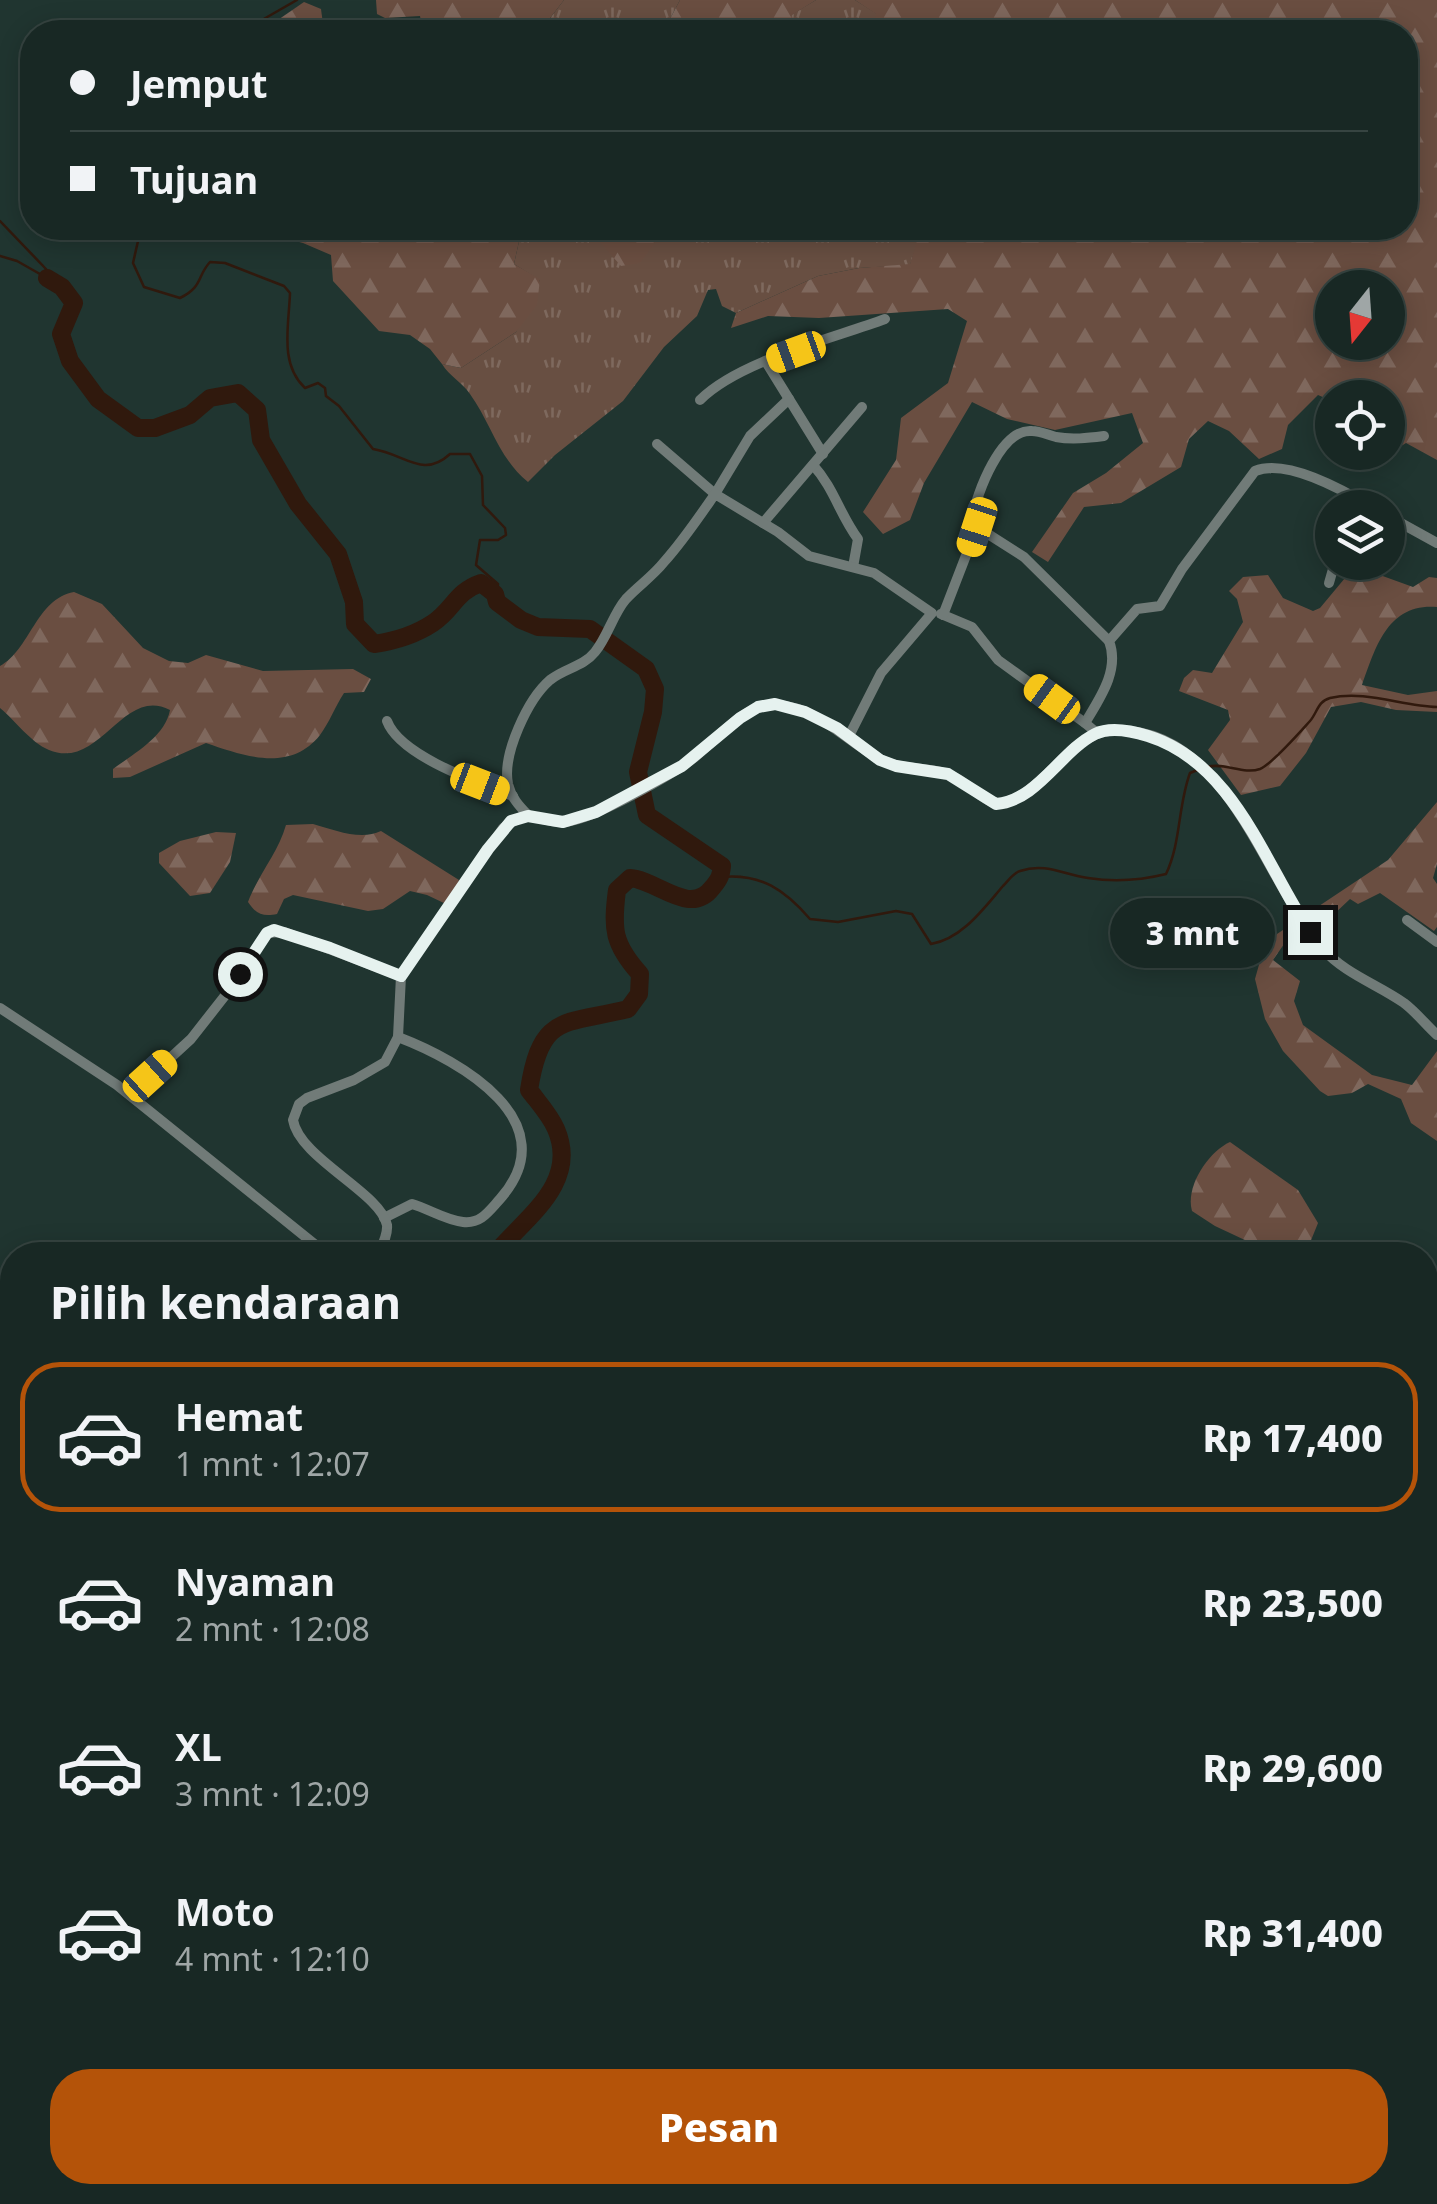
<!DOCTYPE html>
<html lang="id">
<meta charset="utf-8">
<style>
:root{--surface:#182824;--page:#21302c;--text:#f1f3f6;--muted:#9fa6a6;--line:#364441;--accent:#b45309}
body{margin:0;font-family:"Noto Sans",sans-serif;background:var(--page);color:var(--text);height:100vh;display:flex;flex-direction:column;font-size:38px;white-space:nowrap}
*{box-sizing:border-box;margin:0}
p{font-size:32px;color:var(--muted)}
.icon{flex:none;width:55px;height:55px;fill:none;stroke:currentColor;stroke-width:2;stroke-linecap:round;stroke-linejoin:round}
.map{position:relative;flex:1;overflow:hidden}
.drawer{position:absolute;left:0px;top:1242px;width:1438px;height:962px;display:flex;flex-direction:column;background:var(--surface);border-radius:40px 40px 0 0;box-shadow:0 5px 25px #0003,0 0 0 2px var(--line)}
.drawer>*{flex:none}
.guide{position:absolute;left:20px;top:20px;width:1398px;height:220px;border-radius:40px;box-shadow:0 5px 25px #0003,0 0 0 2px var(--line);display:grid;align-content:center;height:220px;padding:0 50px;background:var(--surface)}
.needle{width:65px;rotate:197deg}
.controls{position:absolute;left:1315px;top:270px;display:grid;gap:20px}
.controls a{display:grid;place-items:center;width:90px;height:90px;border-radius:50%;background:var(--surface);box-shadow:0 5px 25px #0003,0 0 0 2px var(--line);font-size:50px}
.end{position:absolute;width:45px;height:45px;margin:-22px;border:12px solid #e6f2ef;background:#111;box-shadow:0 0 0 5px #111}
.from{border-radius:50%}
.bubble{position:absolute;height:70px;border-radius:35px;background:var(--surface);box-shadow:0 5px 25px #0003,0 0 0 2px var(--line);font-size:32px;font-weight:800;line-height:70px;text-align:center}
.car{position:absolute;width:30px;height:60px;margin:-30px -15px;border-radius:12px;box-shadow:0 0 8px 2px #0007;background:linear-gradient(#f5c518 24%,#345 0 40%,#f5c518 0 76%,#345 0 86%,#f5c518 0)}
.guide b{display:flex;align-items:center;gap:35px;height:95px;font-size:38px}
.guide b+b{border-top:2px solid var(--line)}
.guide i{width:25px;height:25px;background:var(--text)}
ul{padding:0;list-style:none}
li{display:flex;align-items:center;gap:30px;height:150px;margin:0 20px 15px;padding:0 30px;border:5px solid transparent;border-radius:40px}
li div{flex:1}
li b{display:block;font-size:38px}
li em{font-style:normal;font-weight:800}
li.current{border-color:var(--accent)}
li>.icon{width:90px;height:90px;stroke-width:1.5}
h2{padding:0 50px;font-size:45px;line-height:120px}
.primary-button{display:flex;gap:20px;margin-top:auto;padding:20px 50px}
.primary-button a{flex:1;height:115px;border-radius:40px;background:var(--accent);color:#fff;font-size:40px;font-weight:800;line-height:115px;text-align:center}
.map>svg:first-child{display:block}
</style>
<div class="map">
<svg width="1437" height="2204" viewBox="0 0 1437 2204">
<defs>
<pattern id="grass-tufts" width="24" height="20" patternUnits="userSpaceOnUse" patternTransform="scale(2.5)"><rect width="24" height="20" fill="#684f42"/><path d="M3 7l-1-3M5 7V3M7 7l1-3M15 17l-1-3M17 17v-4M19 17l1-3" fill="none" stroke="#7e695e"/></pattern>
<pattern id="forest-firs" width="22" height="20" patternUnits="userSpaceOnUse" patternTransform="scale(2.5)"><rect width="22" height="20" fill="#6a4e41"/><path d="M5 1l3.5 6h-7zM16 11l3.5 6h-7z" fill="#7f685d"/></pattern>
</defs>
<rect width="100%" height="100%" fill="#203530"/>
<g fill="url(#grass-tufts)">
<path d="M 564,0 L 680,0 L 663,32 L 531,32 L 544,26 Z"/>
<path d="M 816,0 L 855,0 L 877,14 L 872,32 L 789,32 L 791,15 Z"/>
<path d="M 522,228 L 602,228 L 599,241 C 648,233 692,220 740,235 L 743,228 L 888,228 L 918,241 L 910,265 L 859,268 L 818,276 L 736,313 L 722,306 L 716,289 L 708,290 L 697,316 L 664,347 L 623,401 L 555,455 L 528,482 C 499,459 491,423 470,394 C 462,382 449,376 442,364 L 461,368 L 516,332 L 540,280 L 514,264 Z"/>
</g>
<g fill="url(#forest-firs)" fill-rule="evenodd">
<path d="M 376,0 L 564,0 L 544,26 L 531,32 L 423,32 L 420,16 L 385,18 L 377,14 Z"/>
<path d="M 680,0 L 816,0 L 792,15 L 789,32 L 663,32 Z"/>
<path d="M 855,0 L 1437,0 L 1437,460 L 1406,443 L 1385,456 L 1379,453 L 1388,452 L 1388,398 L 1332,398 L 1332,401 L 1318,395 L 1288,425 L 1282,449 L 1259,459 L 1229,431 L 1208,421 L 1189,439 L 1181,467 L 1121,503 L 1084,507 L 1048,562 L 1032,552 L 1073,493 L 1106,473 L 1143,443 L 1132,413 L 1055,430 L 1007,419 L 972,402 L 924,483 L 910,520 L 883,534 L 863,512 L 896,460 L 901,418 L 948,383 L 967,321 L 948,309 L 819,318 L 768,316 L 731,328 L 736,313 L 818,276 L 859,268 L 910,264 L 917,241 L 888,228 L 1405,228 L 1405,32 L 1155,32 L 1141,23 L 1131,32 L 1001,32 L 992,29 L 987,32 L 872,32 L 876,14 ZM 1332,288 L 1388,288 L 1388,342 L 1332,342 Z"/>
<path d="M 304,2 L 321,9 L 324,32 L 268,32 L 272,24 Z"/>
<path d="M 245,228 L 522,228 L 514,264 L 540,279 L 537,305 L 516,332 L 461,368 L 442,364 L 430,349 L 410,335 L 379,331 L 333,281 L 331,255 L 303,243 Z"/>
<path d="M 602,228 L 666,228 L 640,263 L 621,266 L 599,241 Z"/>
<path d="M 1355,566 L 1413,587 L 1429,577 L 1437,578 L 1437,607 C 1388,603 1376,646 1362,685 L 1408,695 L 1437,691 L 1437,712 L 1396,710 L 1361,702 L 1331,707 L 1306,753 L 1280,786 L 1241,795 L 1208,750 L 1230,720 L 1228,710 L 1179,691 L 1184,678 L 1193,670 L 1212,673 L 1243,622 L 1237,599 L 1229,591 L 1243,577 L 1268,575 L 1283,598 L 1313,611 L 1320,608 Z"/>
<path d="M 74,592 L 102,604 L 143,648 L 169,661 L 188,663 L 206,655 L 263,671 L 353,669 L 371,679 L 364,692 L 344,693 C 335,707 329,723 320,735 C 290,773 244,756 206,743 L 130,777 L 113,778 L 113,769 C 133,754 165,737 170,710 C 123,685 100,771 49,750 C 30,742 16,721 0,708 L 0,666 C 30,650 36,599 74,592 Z"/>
<path d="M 1437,802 L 1437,864 L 1433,878 L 1437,884 L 1437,927 L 1434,931 L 1380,893 L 1358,904 L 1350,899 L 1332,916 L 1334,926 L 1316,934 L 1291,934 L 1273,960 L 1300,981 L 1294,1001 L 1303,1025 L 1372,1075 L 1412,1085 L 1437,1051 L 1437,1141 L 1411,1123 L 1401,1099 L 1368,1084 L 1352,1093 L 1328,1096 L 1320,1091 L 1283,1051 L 1265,1019 L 1255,979 L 1262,954 L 1271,938 L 1388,860 Z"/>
<path d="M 313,824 C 334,830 361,841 381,831 L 459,880 L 453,897 L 446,904 L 427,895 L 410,891 L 383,909 L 368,911 L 293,895 L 284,899 L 277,914 C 263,917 256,914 248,902 C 258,875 278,853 286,825 Z"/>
<path d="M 216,832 L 236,833 L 230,862 L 210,893 L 190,896 L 159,863 L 159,853 L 180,841 Z"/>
<path d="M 1230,1142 L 1298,1190 L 1318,1223 L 1305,1255 L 1277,1255 L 1215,1226 L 1192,1211 C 1185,1187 1208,1152 1230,1142 Z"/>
<path d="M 0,1441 L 12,1466 L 12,1589 L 0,1586 Z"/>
<path d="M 0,1673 L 12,1683 L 12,1750 L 0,1749 Z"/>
<path d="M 0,1913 L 4,1927 L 12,1936 L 12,2174 L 0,2178 L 0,1985 L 7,1981 L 0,1969 Z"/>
<path d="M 469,2193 L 600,2192 L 600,2193 L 597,2204 L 483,2204 Z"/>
</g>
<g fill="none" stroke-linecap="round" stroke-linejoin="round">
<g stroke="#30190d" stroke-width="2.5">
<path d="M 258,32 L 262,20 L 297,0"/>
<path d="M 0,221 L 46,269 L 47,278"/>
<path d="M 141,228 L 133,263 L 144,287 L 180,298 C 203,287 197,276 210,262 L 225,263 L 284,286 L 290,293 C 289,325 279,364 305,388 L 318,383 L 325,388 L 326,396 L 339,406 L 373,449 C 405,454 423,479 450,454 L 470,454 L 482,476 L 483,505 L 505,528 L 506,535 L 498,540 L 480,540 L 476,565 L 498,584 L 497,602"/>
<path d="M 0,256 L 17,261 L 47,278"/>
<path d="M 1207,767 C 1225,762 1243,775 1260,769 C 1272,764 1300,732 1310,721 C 1317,713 1318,701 1330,698 C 1365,690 1402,706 1437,707"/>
<path d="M 721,877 C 761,873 785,890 810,919 L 838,922 L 896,911 L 912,914 L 931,944 C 962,939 984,908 1003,886 C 1008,881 1013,873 1020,871 C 1046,862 1064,875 1088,878 C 1114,882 1142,880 1166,874 C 1181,843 1178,805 1190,773 L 1200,769"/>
</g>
<g stroke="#30190d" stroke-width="18">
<path d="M 47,278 L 62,287 L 74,303 L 61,334 L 70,361 L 98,399 L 138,428 L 155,428 L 190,415 L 210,398 L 238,393 L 257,410 L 261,440 L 298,504 L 338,554 L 354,602 L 355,624 L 374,644 C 395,641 415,635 433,623 C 454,609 455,592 481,583 L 495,594 L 497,602 L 521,620 L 538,627 L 590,629 L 646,669 L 655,689 L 653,712 L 638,772 L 647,815 L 722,866 C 721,876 719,880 712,888 C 690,917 657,880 630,878 L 617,890 C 612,929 613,944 640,974 L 639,994 L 628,1009 C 563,1025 541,1013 529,1090 C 538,1102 550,1115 556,1129 C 578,1180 532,1213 501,1247 L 500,1255"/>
<path d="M 616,2204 L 623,2192"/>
</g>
<g stroke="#717b78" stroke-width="10">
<path d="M 766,362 L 823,454"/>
<path d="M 700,400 C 739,361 831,339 885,319"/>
<path d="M 657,444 L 715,494 L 750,436 L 789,399"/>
<path d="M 813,465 C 834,488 840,515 858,539 L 853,567"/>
<path d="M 1388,516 L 1437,543"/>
<path d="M 763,523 L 862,407"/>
<path d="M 977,527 L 1024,557 L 1109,641"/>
<path d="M 1329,583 L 1335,562"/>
<path d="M 941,614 L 972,627 L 998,660 L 1085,723"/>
<path d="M 943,615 L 977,527 L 972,518 C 977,493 1001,428 1032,431 C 1040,431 1048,435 1056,437 C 1072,440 1088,438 1104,436"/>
<path d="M 387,721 C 400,756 479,783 513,796"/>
<path d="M 1097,733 L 1085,723 C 1100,698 1120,670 1109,641 L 1137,609 L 1160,606 L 1182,569 L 1255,471 C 1287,458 1345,491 1373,508"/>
<path d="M 528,815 C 519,806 511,797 508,784 C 502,754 528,699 550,680 C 565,668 583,667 595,652 C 608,636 613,614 626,599 C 638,586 653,576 664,562 C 683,541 699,517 715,494 L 778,532 L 809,556 L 874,573 L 932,613 L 881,673 L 849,736"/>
<path d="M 1407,920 L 1437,942"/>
<path d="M 0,1008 L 117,1085 L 328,1255"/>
<path d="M 130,1095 L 191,1039 L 231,988 L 267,933 L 284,932 L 401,976"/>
<path d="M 384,1218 L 412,1204 C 429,1209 445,1220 463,1222 C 481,1224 489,1211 500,1199 C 568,1122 461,1061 398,1037"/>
<path d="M 378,1255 C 382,1246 388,1235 387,1225 C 381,1193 299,1158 293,1120 L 299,1104 L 307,1098 L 354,1080 L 385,1062 L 398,1037 L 401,976 L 503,828 L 521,817 C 536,814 550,824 566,822 C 596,818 670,776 695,757 C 718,738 744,703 777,705 C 822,708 847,744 884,761 C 904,770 924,767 944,773 C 964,778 977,797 996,804 C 1040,800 1068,735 1109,731 C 1224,720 1263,879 1322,948 C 1345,974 1377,984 1404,1003 C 1416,1012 1426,1025 1437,1035"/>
<path d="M 1425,1508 L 1437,1512"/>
<path d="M 0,1665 L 12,1668"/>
<path d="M 0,1799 L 12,1821"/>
<path d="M 1425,1894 L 1437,1903"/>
<path d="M 1425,1961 L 1437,1970"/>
<path d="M 0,2184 L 12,2182"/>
<path d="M 70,2192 L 84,2204"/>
<path d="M 276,2192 L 290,2204"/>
<path d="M 315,2204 L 318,2192"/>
<path d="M 1177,2204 L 1188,2192"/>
</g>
</g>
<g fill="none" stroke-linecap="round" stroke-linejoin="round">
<path stroke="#e6f2ef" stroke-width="12" d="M 240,974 L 267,933 L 274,930 L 330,948 L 401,976 L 488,849 L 511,821 L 528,816 L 563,822 L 596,812 L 682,766 L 740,718 L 758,707 L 775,704 L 805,712 L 837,728 L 880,760 L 896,766 L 948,774 L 996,804 C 1037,801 1061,751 1095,734 C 1111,726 1132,731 1148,736 C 1234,763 1264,863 1310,932"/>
</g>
</svg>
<div class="controls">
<a><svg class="needle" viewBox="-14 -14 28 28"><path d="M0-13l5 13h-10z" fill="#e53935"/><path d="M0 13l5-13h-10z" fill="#9fa6a6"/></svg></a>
<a><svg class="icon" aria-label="locate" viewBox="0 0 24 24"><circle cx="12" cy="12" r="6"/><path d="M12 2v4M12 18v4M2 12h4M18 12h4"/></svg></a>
<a><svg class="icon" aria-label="layers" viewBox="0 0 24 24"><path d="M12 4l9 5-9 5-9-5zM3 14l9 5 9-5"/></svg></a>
</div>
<i class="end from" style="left:240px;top:974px"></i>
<i class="end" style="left:1310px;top:932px"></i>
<div class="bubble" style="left:1110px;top:898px;width:165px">3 mnt</div>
<i class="car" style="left:796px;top:352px;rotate:250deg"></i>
<i class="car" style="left:977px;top:527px;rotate:198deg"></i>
<i class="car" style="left:1052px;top:699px;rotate:306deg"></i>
<i class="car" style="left:480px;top:784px;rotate:111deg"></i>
<i class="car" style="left:150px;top:1076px;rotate:48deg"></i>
<div class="guide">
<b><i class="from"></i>Jemput</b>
<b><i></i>Tujuan</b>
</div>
<section class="drawer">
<h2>Pilih kendaraan</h2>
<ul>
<li class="current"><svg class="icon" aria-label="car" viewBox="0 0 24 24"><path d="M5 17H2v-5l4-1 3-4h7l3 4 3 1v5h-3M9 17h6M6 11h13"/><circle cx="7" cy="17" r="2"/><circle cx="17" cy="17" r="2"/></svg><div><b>Hemat</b><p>1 mnt · 12:07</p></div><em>Rp 17,400</em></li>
<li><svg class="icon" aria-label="car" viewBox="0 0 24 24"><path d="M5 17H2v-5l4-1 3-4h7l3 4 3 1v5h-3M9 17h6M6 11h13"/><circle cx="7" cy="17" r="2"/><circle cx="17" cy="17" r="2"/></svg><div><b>Nyaman</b><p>2 mnt · 12:08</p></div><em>Rp 23,500</em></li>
<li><svg class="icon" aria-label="car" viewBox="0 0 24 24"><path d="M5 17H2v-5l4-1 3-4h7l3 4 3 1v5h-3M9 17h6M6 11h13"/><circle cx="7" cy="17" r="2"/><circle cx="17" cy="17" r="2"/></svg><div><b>XL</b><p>3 mnt · 12:09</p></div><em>Rp 29,600</em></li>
<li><svg class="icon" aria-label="car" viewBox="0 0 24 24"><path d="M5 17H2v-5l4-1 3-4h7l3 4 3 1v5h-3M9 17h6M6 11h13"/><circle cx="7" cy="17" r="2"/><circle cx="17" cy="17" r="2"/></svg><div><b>Moto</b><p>4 mnt · 12:10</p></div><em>Rp 31,400</em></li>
</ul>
<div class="primary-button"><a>Pesan</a></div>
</section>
</div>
